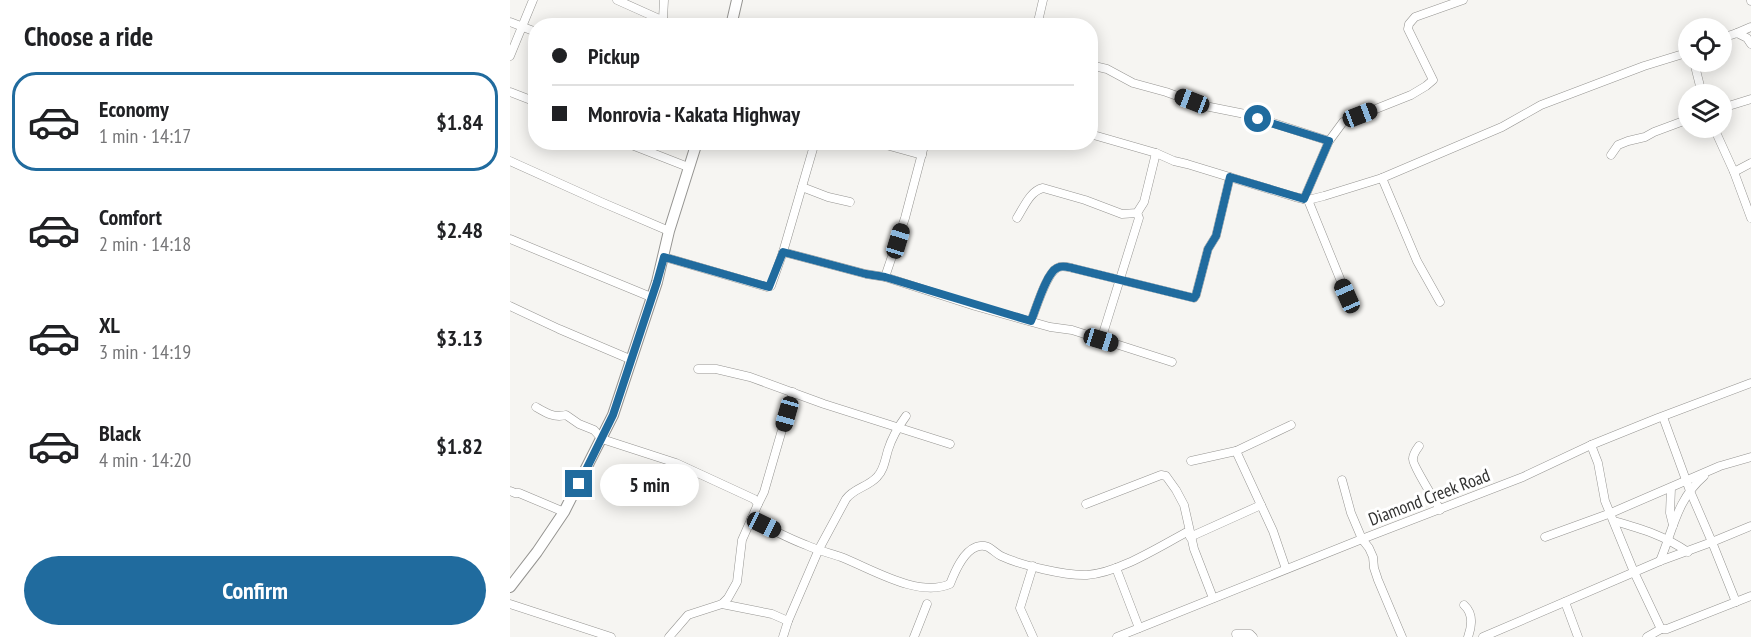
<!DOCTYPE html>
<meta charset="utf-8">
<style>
:root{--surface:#fff;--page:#f6f6f6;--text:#202124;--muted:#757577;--line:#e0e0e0;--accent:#206b9e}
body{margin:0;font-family:"PT Sans Narrow",sans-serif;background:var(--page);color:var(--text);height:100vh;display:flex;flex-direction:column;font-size:22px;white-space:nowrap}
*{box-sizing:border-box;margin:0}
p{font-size:20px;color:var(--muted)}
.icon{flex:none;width:33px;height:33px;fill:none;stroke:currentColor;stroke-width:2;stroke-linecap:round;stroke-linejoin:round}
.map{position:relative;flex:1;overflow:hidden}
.panel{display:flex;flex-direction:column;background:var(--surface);width:510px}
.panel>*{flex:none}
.hud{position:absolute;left:18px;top:18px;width:570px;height:132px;border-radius:24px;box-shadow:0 3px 15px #0003;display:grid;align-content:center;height:132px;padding:0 24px;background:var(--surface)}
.buttons{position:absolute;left:1168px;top:18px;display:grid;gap:12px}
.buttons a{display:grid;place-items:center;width:54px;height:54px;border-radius:50%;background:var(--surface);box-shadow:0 3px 15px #0003;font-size:30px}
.end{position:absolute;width:27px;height:27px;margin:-14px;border:8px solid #206b9e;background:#fff;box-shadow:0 0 0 3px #fff}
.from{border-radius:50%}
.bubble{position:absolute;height:42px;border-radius:21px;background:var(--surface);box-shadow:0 3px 15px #0003;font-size:20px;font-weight:700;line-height:42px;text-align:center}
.car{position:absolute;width:18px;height:36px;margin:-18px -9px;border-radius:8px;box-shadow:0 0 4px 2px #0007;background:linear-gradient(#222 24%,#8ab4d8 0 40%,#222 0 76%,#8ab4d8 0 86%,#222 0)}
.hud b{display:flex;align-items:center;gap:21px;height:57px;font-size:22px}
.hud b+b{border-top:2px solid var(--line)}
.hud i{width:15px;height:15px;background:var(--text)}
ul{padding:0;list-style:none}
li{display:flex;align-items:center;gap:18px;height:99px;margin:0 12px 9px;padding:0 12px;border:3px solid transparent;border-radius:24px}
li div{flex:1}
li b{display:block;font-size:22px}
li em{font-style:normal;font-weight:700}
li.current{border-color:var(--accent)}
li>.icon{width:54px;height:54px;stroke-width:1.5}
h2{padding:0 24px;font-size:27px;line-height:72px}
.primary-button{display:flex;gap:12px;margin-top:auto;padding:12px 24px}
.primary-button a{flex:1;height:69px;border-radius:36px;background:var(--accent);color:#fff;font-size:24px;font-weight:700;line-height:69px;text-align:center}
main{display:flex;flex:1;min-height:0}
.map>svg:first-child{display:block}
</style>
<main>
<section class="panel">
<h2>Choose a ride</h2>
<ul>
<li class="current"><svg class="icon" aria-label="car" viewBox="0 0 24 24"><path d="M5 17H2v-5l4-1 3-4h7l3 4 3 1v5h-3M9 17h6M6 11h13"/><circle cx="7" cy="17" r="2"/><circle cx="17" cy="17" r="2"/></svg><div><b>Economy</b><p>1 min · 14:17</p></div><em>$1.84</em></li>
<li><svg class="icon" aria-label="car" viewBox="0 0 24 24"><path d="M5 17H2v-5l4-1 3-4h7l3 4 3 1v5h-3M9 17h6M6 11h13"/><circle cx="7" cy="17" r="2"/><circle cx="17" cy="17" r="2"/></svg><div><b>Comfort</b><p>2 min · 14:18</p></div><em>$2.48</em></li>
<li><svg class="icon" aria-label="car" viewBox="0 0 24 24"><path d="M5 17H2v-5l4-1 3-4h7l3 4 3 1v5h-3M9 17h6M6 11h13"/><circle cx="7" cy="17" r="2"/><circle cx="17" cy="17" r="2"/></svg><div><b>XL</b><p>3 min · 14:19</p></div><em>$3.13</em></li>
<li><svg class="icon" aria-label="car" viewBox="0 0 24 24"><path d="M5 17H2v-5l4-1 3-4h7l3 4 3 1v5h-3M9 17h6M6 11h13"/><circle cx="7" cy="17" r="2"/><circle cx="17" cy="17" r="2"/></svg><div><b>Black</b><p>4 min · 14:20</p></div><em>$1.82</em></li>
</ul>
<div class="primary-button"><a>Confirm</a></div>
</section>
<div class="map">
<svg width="1241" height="637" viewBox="0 0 1241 637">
<rect width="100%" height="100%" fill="#f6f5f2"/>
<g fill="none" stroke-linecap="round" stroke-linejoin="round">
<defs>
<g id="minor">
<path d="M 107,0 L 165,26"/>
<path d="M 1241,0 L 1241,1"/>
<path d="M 153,19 L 154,0"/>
<path d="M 0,22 L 26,32"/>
<path d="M 527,26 L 533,0"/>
<path d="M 1227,33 L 1241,27"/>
<path d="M 1212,38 L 1227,33 L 1237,38 L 1241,44"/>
<path d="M 0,56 L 23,0"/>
<path d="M 1184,62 L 1192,94"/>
<path d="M 580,65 L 597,69 L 623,83 L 656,92 L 695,106 L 735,114 L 819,141"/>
<path d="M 0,92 L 26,102"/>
<path d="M 1212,108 L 1241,99"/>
<path d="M 1204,128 L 1224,172 L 1241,218"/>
<path d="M 580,134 L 646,153 L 664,161 L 677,164 L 785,197 L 798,200 L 814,196 L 872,178 L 992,127 L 1031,105 L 1134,66 L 1173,54 L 1179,50"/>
<path d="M 114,142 L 178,167"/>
<path d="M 365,142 L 412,155"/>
<path d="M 1101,155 L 1108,145 L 1118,141 L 1135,137 L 1144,132 L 1179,119"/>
<path d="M 0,161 L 91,202 L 159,231"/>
<path d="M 1224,172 L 1241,163"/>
<path d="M 872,178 L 907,261 L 930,302"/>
<path d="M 292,187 L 318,197 L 340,202"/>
<path d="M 794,199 L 819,141 L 833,122 L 901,95 L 916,86 L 923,80 L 898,29 L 899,24 L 905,17 L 953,0"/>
<path d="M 798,200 L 837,296"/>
<path d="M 507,218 C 514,207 520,191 533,188 L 575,200 L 612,214 L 627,213 L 634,202 L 646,153"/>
<path d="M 0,239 L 141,297"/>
<path d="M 273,252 L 356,274 L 375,277 L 465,306 L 540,327 L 562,330 L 662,362"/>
<path d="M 154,257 L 257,287 L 261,286 L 273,252 L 305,142"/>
<path d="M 375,277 L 395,218 L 415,142"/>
<path d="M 0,306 L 49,329 L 122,360"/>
<path d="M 521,321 C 526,309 536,274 547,268 C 552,265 557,267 562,268 L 684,298 L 686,295 L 698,249 L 706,236 L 720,177"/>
<path d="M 591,340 L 629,218 L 627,213"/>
<path d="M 188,369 L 206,369 L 240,377 L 314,404 L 440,444"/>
<path d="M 26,407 C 36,413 44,418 56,415 L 69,424 L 84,430 L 92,439 L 166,463 L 244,499 L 248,504 L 232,540 L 227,582 L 218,598 L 212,604 L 178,615 L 159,637"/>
<path d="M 1153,417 L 1180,491 L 1202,542 L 1241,526"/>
<path d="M 1081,445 L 1088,463 L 1095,501 L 1124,572 L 1151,629 L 1157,629 L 1241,596"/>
<path d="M 909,446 C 906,450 903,454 903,459 C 902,464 926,502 930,510"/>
<path d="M 726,451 L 781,425"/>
<path d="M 681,461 L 726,451 L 763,531 L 776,569"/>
<path d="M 832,480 L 841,513 L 852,539 L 859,548 L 863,557 L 864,568 L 868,580 L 892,637"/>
<path d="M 1161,488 L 1160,513 L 1163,525"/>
<path d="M 0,491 L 5,493 L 9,493 L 54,512"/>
<path d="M 248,504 L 254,492 L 283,392"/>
<path d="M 576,504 L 651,475 L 656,476 L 666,490 L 674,505 L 684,549 L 703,598"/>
<path d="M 241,519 C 259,528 277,538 296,545 C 307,550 319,553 331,557 C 362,569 408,598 440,584 C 445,571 453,552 466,547 C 478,542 483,552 491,556 C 510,565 556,576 577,575 C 609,573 650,546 679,531"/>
<path d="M 1104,521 C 1132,529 1153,535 1178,552"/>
<path d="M 680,537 L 751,505"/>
<path d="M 1035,537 L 1101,513 L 1210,466 L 1241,457"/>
<path d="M 1150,561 C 1163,530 1167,499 1194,476"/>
<path d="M 606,568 L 629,628"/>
<path d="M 1055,602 L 1068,637"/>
<path d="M 0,604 L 101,637"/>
<path d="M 212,604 L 262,614 L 278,621 L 273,637"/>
<path d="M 954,605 C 964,614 962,626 958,637"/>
<path d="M 278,621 L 309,549 L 336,499 C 344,488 358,487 367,477 C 374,470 375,460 378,450 C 382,437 388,427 396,416"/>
<path d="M 726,634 L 740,634 L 743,637"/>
<path d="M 404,637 L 417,604"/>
<path d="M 523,637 L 510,608 L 523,566"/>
<path d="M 607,637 L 852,539 L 1013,477 L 1081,445 L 1148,418 L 1241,383"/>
<path d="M 973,637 L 1150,561 L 1202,542 L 1226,602"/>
<path d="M 1137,637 L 1151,629"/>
</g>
<g id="highway">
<path d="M 221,26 L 227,0"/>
<path d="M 0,587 L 27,552 L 54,512 L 103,415 L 147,282 L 159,231 L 187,142"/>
</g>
</defs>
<use href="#minor" stroke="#959491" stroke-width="9"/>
<use href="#highway" stroke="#959491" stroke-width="12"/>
<use href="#minor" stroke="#fff" stroke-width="8"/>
<use href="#highway" stroke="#fff" stroke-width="10"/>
</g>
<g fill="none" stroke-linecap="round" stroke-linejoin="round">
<path stroke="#206b9e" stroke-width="8" d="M 69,484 L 103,415 L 147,282 L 154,257 L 259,287 L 273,252 L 356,274 L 375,277 L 521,321 C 526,309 536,273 547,268 C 552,265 557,267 562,268 L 684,298 L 686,295 L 698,249 L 706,236 L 720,177 L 794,199 L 819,141 L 748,119"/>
</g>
<g text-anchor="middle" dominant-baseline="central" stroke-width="6" stroke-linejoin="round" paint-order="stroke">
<g font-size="18" fill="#323231" stroke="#fff">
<text transform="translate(919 497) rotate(-21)">Diamond Creek Road</text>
</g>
</g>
</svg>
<div class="buttons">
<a><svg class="icon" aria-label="locate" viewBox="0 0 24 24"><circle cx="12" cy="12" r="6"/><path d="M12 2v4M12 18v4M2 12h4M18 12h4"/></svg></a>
<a><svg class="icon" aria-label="layers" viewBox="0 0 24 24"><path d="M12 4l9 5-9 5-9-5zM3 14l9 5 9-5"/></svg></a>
</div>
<i class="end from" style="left:748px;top:119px"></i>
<i class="end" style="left:69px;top:484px"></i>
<div class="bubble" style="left:90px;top:464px;width:99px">5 min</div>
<i class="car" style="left:682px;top:101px;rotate:291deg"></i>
<i class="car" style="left:850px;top:115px;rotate:69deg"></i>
<i class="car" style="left:388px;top:241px;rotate:17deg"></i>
<i class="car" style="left:837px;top:296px;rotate:336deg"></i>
<i class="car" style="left:591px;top:340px;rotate:107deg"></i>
<i class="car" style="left:277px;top:414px;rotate:196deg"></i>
<i class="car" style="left:254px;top:525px;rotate:116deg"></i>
<div class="hud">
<b><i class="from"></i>Pickup</b>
<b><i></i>Monrovia - Kakata Highway</b>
</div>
</div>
</main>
